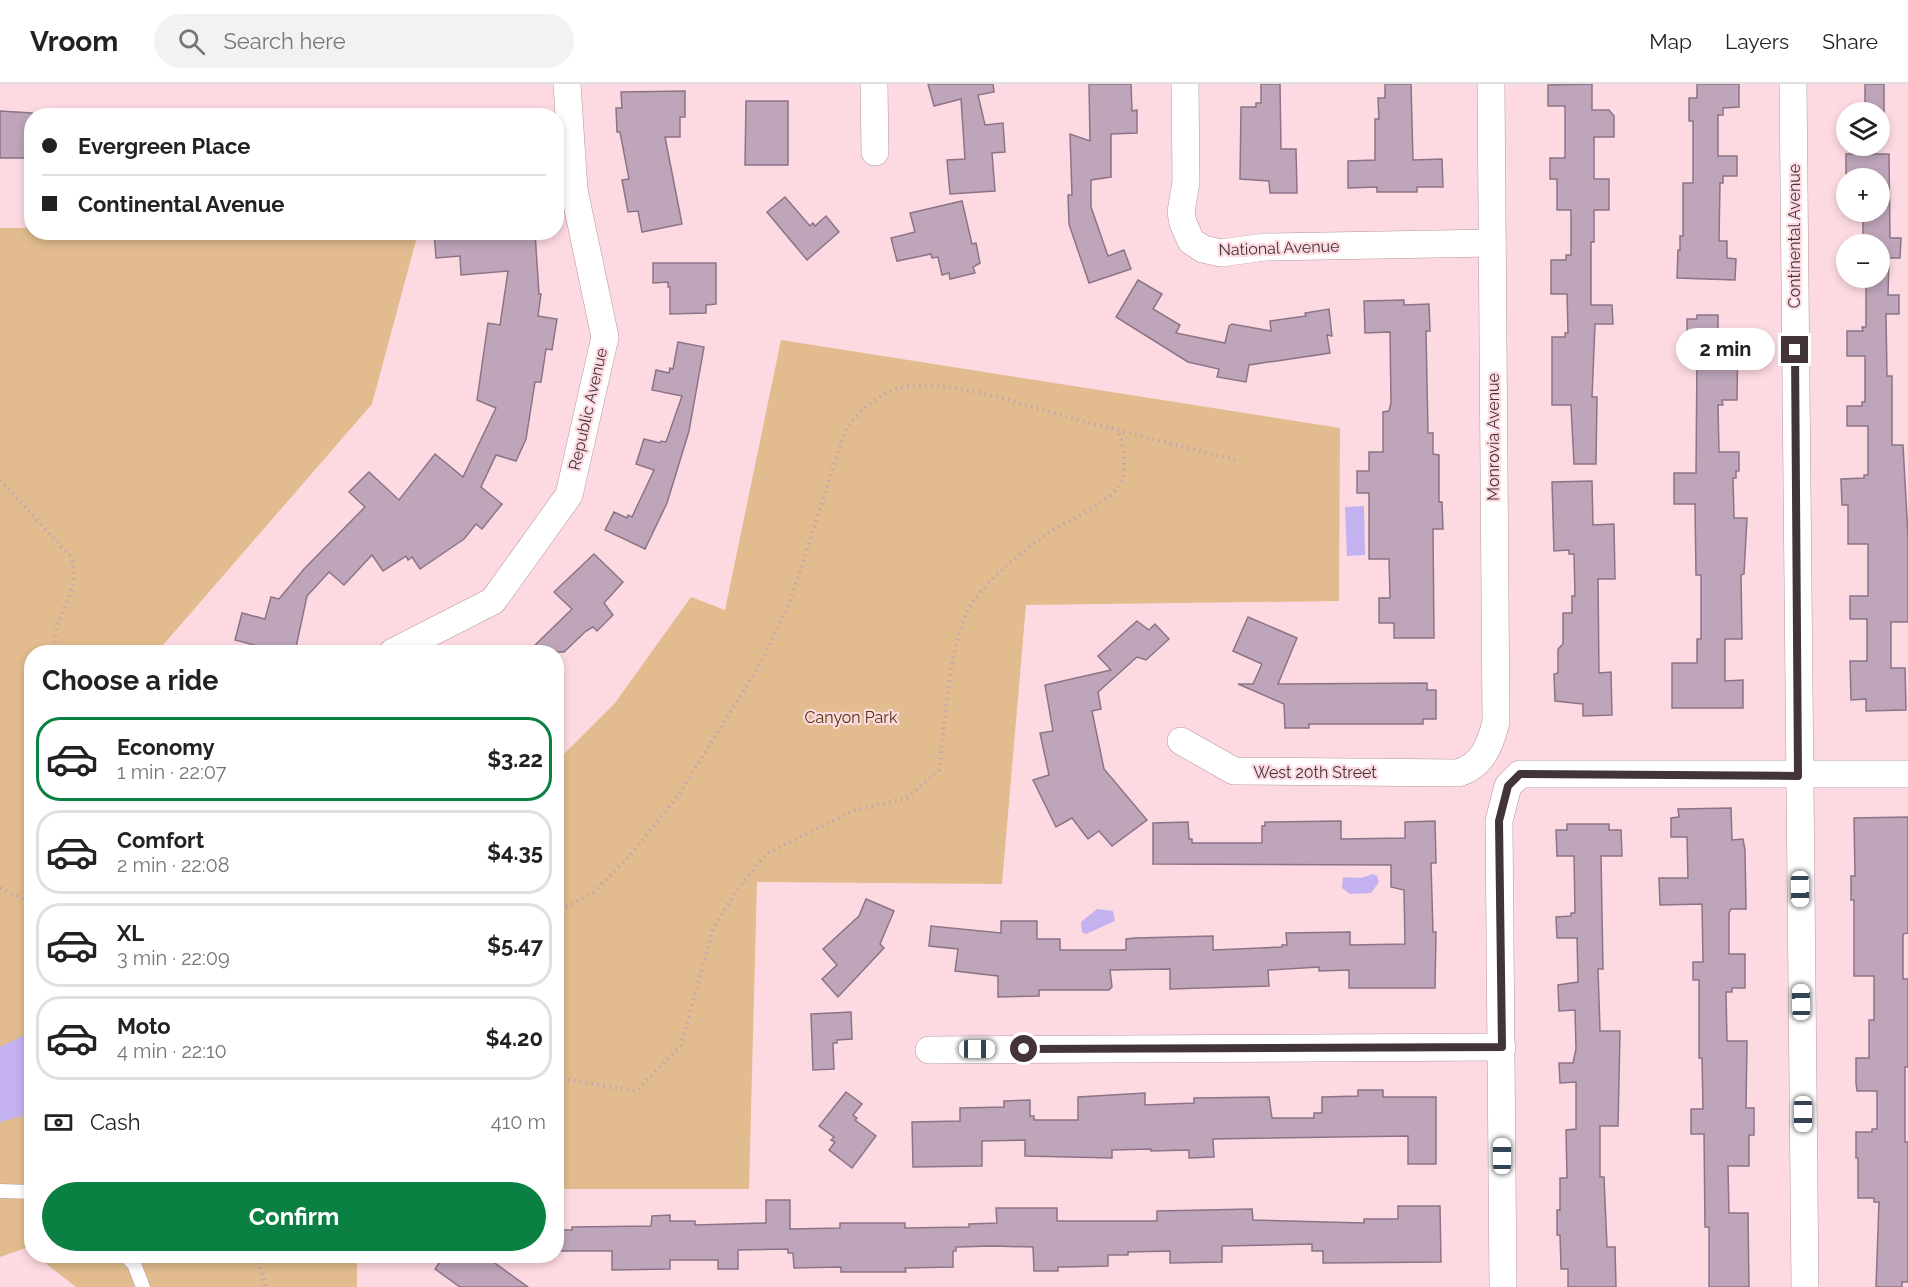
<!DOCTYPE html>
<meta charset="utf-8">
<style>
:root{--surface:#fff;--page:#f2f2f2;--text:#222;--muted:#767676;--line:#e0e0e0;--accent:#0b8043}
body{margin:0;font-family:Raleway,sans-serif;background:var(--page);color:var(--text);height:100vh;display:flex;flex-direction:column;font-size:22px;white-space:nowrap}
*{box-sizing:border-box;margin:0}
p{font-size:20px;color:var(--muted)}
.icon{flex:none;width:33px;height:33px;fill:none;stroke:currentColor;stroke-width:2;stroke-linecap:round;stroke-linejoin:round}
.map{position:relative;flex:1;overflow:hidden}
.panel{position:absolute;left:24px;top:561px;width:540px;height:618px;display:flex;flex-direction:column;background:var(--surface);border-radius:24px;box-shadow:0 3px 9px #0003}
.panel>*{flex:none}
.banner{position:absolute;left:24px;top:24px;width:540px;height:132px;border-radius:24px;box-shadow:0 3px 9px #0003;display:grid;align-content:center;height:132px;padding:0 18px;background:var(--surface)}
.buttons{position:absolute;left:1836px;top:18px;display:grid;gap:12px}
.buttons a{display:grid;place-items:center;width:54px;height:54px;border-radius:50%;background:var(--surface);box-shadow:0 3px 9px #0003;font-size:30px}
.end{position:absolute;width:27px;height:27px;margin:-14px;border:8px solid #423437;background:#fff;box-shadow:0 0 0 3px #fff}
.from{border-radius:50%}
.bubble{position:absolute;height:42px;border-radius:21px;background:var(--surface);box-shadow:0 3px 9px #0003;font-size:20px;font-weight:700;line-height:42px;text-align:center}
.car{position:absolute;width:18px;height:36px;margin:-18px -9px;border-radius:8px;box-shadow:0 0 4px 2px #0007;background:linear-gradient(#fff 24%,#345 0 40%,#fff 0 76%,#345 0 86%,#fff 0)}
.banner b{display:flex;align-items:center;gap:21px;height:57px;font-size:22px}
.banner b+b{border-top:2px solid var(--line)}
.banner i{width:15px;height:15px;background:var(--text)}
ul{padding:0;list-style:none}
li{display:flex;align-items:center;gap:18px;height:84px;margin:0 12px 9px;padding:0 6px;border:3px solid var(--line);border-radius:24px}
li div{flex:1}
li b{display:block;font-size:22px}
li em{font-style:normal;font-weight:700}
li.active{border-color:var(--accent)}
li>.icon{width:54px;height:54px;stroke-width:1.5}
h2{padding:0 18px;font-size:27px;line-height:72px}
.pay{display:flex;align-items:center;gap:15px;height:66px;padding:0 18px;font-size:22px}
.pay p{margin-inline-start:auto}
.primary-button{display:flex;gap:12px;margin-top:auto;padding:12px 18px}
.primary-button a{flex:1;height:69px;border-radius:36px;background:var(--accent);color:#fff;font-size:24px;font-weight:700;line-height:69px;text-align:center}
header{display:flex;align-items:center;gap:36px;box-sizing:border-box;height:84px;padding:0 30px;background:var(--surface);border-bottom:2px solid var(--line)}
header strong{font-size:28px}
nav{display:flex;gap:33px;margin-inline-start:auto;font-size:21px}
.search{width:420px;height:54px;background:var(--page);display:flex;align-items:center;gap:15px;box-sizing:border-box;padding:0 21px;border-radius:33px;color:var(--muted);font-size:22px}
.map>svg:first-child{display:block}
</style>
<header>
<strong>Vroom</strong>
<div class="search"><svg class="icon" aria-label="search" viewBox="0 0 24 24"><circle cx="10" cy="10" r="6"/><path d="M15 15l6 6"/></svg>Search here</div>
<nav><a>Map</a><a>Layers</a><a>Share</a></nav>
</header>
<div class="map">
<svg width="1908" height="1203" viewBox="0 0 1908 1203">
<rect width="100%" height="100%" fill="#fddae1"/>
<g fill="#e2bc8e">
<path d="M 0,144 L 31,144 L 32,148 L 418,149 L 372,320 L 157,568 L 32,568 L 31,1168 L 26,1164 L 0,1173 Z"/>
<path d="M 781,256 L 1340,344 L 1339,517 L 1026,521 L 1002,800 L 757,798 L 749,1105 L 557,1105 L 557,677 L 615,619 L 691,513 L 725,526 Z"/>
<path d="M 36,1172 L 357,1172 L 357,1203 L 76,1203 Z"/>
</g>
<g fill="#c3b2ef">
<path d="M 1364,422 L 1365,471 L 1347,472 L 1345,423 Z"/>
<path d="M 1373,790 L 1377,792 L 1379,798 L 1371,809 L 1350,810 L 1342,804 L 1343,793 L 1361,794 Z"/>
<path d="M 1097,825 L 1113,827 L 1115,837 L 1086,850 L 1082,848 L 1081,838 Z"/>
<path d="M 31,948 L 31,1030 L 0,1038 L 0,963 Z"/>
</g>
<g fill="#bea5ba" stroke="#8b7487" stroke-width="1.5">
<path d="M 928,0 L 993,0 L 994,8 L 978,11 L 985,41 L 1003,39 L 1005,68 L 992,69 L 995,107 L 950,110 L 947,76 L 965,75 L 961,15 L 934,22 Z"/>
<path d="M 1089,0 L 1131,0 L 1132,27 L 1137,26 L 1137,49 L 1111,50 L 1111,93 L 1091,96 L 1091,123 L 1108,172 L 1124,166 L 1131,185 L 1089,199 L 1069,140 L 1068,111 L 1072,111 L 1070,50 L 1090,57 Z"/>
<path d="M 1261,0 L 1280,0 L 1281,65 L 1296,65 L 1297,109 L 1270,109 L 1269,97 L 1240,95 L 1241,23 L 1256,23 L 1256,19 L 1261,19 Z"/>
<path d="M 1385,0 L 1411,0 L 1413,76 L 1442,75 L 1443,103 L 1417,103 L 1417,108 L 1377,108 L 1377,103 L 1348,104 L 1348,77 L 1375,76 L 1375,35 L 1379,35 L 1378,14 L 1385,14 Z"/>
<path d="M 1592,0 L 1592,26 L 1609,26 L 1614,32 L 1614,53 L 1594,53 L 1594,95 L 1609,95 L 1609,126 L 1594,126 L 1594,158 L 1591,158 L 1591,221 L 1612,221 L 1613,240 L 1595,240 L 1592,313 L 1597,313 L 1596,380 L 1574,380 L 1571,321 L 1552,321 L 1552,253 L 1565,253 L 1565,249 L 1568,249 L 1567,210 L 1551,210 L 1551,176 L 1566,176 L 1566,171 L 1571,171 L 1571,126 L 1557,126 L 1557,95 L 1550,95 L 1550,74 L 1565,74 L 1565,22 L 1548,22 L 1548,1 Z"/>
<path d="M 1697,0 L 1739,0 L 1739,23 L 1723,24 L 1723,31 L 1718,31 L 1718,72 L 1737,72 L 1737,92 L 1723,92 L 1723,99 L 1720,99 L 1719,157 L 1727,157 L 1727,174 L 1736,175 L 1735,196 L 1677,194 L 1678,166 L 1680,166 L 1680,152 L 1683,152 L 1683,99 L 1693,99 L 1693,37 L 1689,37 L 1689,14 L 1697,14 Z"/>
<rect x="1865" y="0" width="19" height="28"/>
<path d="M 685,7 L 685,33 L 680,33 L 680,53 L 665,53 L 682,140 L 642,148 L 638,127 L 628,128 L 622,96 L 629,95 L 620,48 L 617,48 L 616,24 L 622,24 L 621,8 Z"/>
<path d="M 746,17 L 788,17 L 788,81 L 745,81 Z"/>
<path d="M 0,27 L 32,29 L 32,74 L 0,74 Z"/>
<path d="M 1846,70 L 1889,70 L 1890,154 L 1901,154 L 1900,174 L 1889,174 L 1888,211 L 1899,211 L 1899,230 L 1886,230 L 1887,292 L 1892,292 L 1892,361 L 1903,361 L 1908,452 L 1908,538 L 1891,538 L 1891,584 L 1905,584 L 1906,626 L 1866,627 L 1866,615 L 1851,616 L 1850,577 L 1867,577 L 1867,535 L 1850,535 L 1850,512 L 1868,512 L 1868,460 L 1848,460 L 1848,421 L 1842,421 L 1841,395 L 1864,394 L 1864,391 L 1868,391 L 1868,342 L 1847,342 L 1847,322 L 1862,322 L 1862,318 L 1865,318 L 1865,272 L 1847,272 L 1847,247 L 1863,247 L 1862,243 L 1866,243 L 1866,194 L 1845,194 L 1845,173 L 1846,194 L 1880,194 L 1880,160 L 1856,160 L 1856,154 L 1863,154 L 1863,128 L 1880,128 L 1880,94 L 1863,94 L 1862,90 L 1846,90 Z"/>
<path d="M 785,113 L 810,142 L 813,139 L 815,142 L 826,132 L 839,148 L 807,176 L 767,128 Z"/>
<path d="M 962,117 L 972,160 L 976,159 L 980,179 L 973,183 L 975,189 L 950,195 L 949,189 L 942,191 L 938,173 L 932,174 L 931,170 L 897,177 L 891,154 L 915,148 L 910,129 Z"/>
<path d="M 434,148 L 535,148 L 539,210 L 541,210 L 538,232 L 557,235 L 552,266 L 546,265 L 541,298 L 535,298 L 526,355 L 516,377 L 496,371 L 481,403 L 502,420 L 482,445 L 476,440 L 464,455 L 420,485 L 412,473 L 408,476 L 406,472 L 383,487 L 372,471 L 344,501 L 329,488 L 307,512 L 295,568 L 260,568 L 262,563 L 235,556 L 242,529 L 265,535 L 271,513 L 279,515 L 304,485 L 365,423 L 349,408 L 369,388 L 399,416 L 435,370 L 463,393 L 496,324 L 477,316 L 488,239 L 500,241 L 508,187 L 461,191 L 460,172 L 436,174 Z"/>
<path d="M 653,179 L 716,179 L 716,220 L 706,221 L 706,229 L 670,230 L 670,203 L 668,203 L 668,198 L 653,199 Z"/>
<path d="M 1138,196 L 1162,210 L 1153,225 L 1180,241 L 1176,249 L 1225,259 L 1229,242 L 1232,240 L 1271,247 L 1270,237 L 1306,232 L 1305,229 L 1329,225 L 1332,252 L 1327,251 L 1330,269 L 1249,281 L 1246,298 L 1217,293 L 1219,285 L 1188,278 L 1116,233 Z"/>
<path d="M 1404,216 L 1404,221 L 1429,220 L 1430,247 L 1426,247 L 1428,349 L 1433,349 L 1433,370 L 1439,371 L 1439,418 L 1442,418 L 1443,445 L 1433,445 L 1434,554 L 1394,554 L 1394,539 L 1379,539 L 1379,514 L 1390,514 L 1389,475 L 1369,475 L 1369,409 L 1357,409 L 1357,387 L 1369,387 L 1369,368 L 1383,368 L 1383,328 L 1389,327 L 1391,319 L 1390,248 L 1365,249 L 1364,217 Z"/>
<path d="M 1697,231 L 1718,231 L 1718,247 L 1738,247 L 1737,316 L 1722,316 L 1723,321 L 1718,321 L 1719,368 L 1739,368 L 1739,387 L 1736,387 L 1736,394 L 1733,394 L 1734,434 L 1747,434 L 1744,490 L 1741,491 L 1742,555 L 1725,555 L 1725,597 L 1743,596 L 1743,624 L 1672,624 L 1672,579 L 1697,579 L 1697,555 L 1701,555 L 1701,491 L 1696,491 L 1695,420 L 1674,420 L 1674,389 L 1696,389 L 1697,270 L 1687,270 L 1687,235 L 1697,235 Z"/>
<path d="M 678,258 L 704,263 L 689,347 L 667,419 L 645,465 L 605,446 L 614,428 L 627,434 L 628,431 L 632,433 L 654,386 L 636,380 L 644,355 L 660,359 L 661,357 L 666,358 L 682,312 L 652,306 L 656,286 L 669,289 L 670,284 L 673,285 Z"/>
<path d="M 1592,397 L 1593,441 L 1614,440 L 1615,495 L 1598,495 L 1599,589 L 1611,588 L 1612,631 L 1583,632 L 1583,620 L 1555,617 L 1554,590 L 1558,589 L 1558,565 L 1563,560 L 1563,529 L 1572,529 L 1572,512 L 1575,512 L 1574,470 L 1569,470 L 1569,466 L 1554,467 L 1552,398 Z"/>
<path d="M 594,470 L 623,498 L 604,519 L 613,531 L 597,547 L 593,543 L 586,547 L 564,568 L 528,568 L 572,525 L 554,508 Z"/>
<path d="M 1248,533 L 1297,554 L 1278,600 L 1427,599 L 1427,606 L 1436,606 L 1436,635 L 1423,635 L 1423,640 L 1309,640 L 1309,644 L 1285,644 L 1284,620 L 1238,600 L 1253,600 L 1262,580 L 1233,567 Z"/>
<path d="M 1137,537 L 1149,546 L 1155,540 L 1169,555 L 1146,576 L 1137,573 L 1098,608 L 1101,625 L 1092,627 L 1104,685 L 1147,736 L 1112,762 L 1099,747 L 1088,755 L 1072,734 L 1056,743 L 1033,696 L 1049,691 L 1040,649 L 1053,647 L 1045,601 L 1111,586 L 1098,572 Z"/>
<path d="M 1731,724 L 1732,756 L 1743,755 L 1745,766 L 1746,825 L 1731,825 L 1729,829 L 1729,870 L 1745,870 L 1745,904 L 1732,904 L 1732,908 L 1726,908 L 1727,957 L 1747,957 L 1746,1024 L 1754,1024 L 1754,1051 L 1749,1051 L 1749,1082 L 1728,1082 L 1729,1129 L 1748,1129 L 1749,1203 L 1709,1203 L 1709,1143 L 1705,1143 L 1704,1050 L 1691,1050 L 1691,1025 L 1703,1025 L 1702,974 L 1699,974 L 1699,896 L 1693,896 L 1693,878 L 1703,878 L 1702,820 L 1660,821 L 1659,794 L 1688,794 L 1687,753 L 1671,753 L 1671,734 L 1679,733 L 1678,725 Z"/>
<path d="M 1908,733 L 1908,849 L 1903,850 L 1903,895 L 1908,895 L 1908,983 L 1905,983 L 1905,1058 L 1908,1058 L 1908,1198 L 1902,1198 L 1902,1203 L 1876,1203 L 1879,1118 L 1874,1118 L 1874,1114 L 1858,1114 L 1858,1074 L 1856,1074 L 1856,1048 L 1872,1048 L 1872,1045 L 1877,1045 L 1877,1007 L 1857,1007 L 1856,999 L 1856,974 L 1869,974 L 1869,936 L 1874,936 L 1874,892 L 1854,892 L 1854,816 L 1851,816 L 1851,792 L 1855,792 L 1854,734 Z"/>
<path d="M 1341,737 L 1341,755 L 1405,754 L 1405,738 L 1435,737 L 1436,779 L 1431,779 L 1433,848 L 1436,848 L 1435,904 L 1349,904 L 1349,886 L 1319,887 L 1319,883 L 1268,886 L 1269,902 L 1170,905 L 1170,885 L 1110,886 L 1112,903 L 1109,906 L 1039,906 L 1039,912 L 998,913 L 998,892 L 955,887 L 958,865 L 929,862 L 931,842 L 1001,849 L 1001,837 L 1037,837 L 1037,855 L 1060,855 L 1060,866 L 1126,866 L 1126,855 L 1135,854 L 1213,852 L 1213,866 L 1282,863 L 1282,861 L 1287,861 L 1286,849 L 1350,848 L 1350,861 L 1405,860 L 1404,806 L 1391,803 L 1391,781 L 1153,780 L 1153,739 L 1188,738 L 1189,755 L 1192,755 L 1192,759 L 1262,759 L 1262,742 L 1265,742 L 1265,738 Z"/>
<path d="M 1567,740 L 1609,740 L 1609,746 L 1621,746 L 1622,772 L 1601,772 L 1603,885 L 1598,885 L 1600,947 L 1620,947 L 1618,1042 L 1600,1042 L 1600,1093 L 1604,1093 L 1607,1163 L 1615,1163 L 1616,1203 L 1568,1203 L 1568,1185 L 1561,1185 L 1560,1151 L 1557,1151 L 1557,1126 L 1560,1126 L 1560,1094 L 1567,1094 L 1566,1046 L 1576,1045 L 1576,998 L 1560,999 L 1559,979 L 1573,979 L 1576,965 L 1575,926 L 1559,927 L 1558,901 L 1578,898 L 1577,854 L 1557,854 L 1556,833 L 1571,832 L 1571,829 L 1575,829 L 1574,772 L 1557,772 L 1556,746 L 1567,746 Z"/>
<path d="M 866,815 L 894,827 L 880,860 L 884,864 L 838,913 L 822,895 L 837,881 L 823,865 L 859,832 Z"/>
<path d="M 851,928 L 852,955 L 837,956 L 837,959 L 833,959 L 834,985 L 813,986 L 811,930 Z"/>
<path d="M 1358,1006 L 1383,1006 L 1383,1013 L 1436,1013 L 1436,1080 L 1408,1080 L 1408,1052 L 1213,1055 L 1214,1073 L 1189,1074 L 1189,1066 L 1151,1067 L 1151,1065 L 1112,1066 L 1112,1074 L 1025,1072 L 1025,1056 L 982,1057 L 982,1082 L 913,1083 L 912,1038 L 960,1037 L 960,1024 L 1004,1023 L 1004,1017 L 1030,1016 L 1030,1032 L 1034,1032 L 1034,1036 L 1078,1036 L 1078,1013 L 1145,1009 L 1145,1021 L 1194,1019 L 1194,1014 L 1269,1013 L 1272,1034 L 1314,1034 L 1314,1029 L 1322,1029 L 1322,1013 L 1358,1012 Z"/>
<path d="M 846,1008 L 862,1020 L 853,1031 L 857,1034 L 855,1036 L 876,1052 L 852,1084 L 829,1066 L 835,1058 L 831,1056 L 834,1053 L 819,1042 Z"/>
<path d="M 766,1116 L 790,1116 L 790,1145 L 840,1144 L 840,1139 L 905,1139 L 905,1144 L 969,1143 L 969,1140 L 997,1139 L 996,1124 L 1057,1124 L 1057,1137 L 1157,1137 L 1157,1127 L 1252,1125 L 1253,1136 L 1364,1139 L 1364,1135 L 1398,1135 L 1398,1122 L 1440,1122 L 1441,1178 L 1323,1179 L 1323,1167 L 1312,1167 L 1312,1160 L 1222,1162 L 1222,1178 L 1170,1179 L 1170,1167 L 1128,1168 L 1128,1171 L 1108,1171 L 1108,1182 L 1067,1183 L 1058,1183 L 1058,1187 L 1034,1187 L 1033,1163 L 992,1162 L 956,1163 L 956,1167 L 953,1167 L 953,1183 L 905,1184 L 906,1188 L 841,1188 L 841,1183 L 794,1184 L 793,1169 L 788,1169 L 788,1165 L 738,1166 L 738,1185 L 718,1185 L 718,1176 L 670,1176 L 670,1185 L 612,1186 L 612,1167 L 556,1167 L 556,1146 L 572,1146 L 572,1143 L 651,1142 L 652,1132 L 670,1131 L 670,1137 L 695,1137 L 695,1141 L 766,1139 Z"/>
<path d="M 444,1172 L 485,1172 L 528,1203 L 460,1203 L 435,1185 Z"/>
</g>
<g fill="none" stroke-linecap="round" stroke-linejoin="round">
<defs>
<g id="lane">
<path d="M 0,1107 L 32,1108"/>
<path d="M 126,1172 L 134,1180 L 143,1203"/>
</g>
<g id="street">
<path d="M 874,0 L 875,68"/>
<path d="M 1185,0 L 1186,98 L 1181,128 L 1183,139 L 1191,157 L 1203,165 L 1221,169 L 1265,163 L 1492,159"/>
<path d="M 1793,0 L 1805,1203"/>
<path d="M 393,568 L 493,517 L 569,411 L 605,253 L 574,106 L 567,0"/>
<path d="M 1181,657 L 1234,687 L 1458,689 C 1482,682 1490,662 1496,638 L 1491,0"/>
<path d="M 929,966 L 1502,963"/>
<path d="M 1503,1203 L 1499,737 L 1508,702 L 1520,690 L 1908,690"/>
</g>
</defs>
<use href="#lane" stroke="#b6959c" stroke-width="15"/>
<use href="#street" stroke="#b6959c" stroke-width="28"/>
<g stroke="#c3a7ac" stroke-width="4" stroke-dasharray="1.5 4.5" stroke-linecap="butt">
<path d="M 0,396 L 70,472 C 87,505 48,533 56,568"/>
<path d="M 0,804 L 32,820"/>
<path d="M 556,829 L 594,808 L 632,769 L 677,713 L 761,579 L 791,515 L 846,344 C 860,327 878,309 900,304 C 948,293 1023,321 1071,334 C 1125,348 1180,362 1235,376"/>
<path d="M 556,994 L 636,1007 L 681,961 L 713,845 L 735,809 L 766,770 L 855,726 L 907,714 L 939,686 C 945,639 948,571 967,528 C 978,503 1025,465 1048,449 C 1067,437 1114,417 1122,396 C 1127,380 1123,361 1118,347"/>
<path d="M 256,1172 L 266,1203"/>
</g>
<use href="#lane" stroke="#fff" stroke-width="14"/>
<use href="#street" stroke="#fff" stroke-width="27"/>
</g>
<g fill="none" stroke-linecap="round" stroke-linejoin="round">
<path stroke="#423437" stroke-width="8" d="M 1024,965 L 1502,963 L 1499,737 L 1508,702 L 1520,690 L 1798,692 L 1795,266"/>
</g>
<g text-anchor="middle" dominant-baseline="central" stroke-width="4.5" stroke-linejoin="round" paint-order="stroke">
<g font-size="16" fill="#423437" stroke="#fddae1">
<text transform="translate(1794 152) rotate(-90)">Continental Avenue</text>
<text transform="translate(1279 164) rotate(-2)">National Avenue</text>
<text transform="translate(588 325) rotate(-77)">Republic Avenue</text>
<text transform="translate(1493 353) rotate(-90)">Monrovia Avenue</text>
<text x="1315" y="688">West 20th Street</text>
</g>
<g font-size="16" fill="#503307" stroke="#fddae1">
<text x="851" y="633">Canyon Park</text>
</g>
</g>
</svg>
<div class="buttons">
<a><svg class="icon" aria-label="layers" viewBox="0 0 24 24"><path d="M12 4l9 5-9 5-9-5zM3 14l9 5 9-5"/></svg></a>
<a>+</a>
<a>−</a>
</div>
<i class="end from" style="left:1024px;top:965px"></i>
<i class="end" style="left:1795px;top:266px"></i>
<div class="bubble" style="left:1676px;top:244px;width:99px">2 min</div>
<i class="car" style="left:1800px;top:805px;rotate:179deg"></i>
<i class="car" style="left:1801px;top:918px;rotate:359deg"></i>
<i class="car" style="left:977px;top:965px;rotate:90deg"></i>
<i class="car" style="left:1803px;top:1030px;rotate:180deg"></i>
<i class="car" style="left:1502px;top:1072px;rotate:0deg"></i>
<div class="banner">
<b><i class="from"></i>Evergreen Place</b>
<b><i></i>Continental Avenue</b>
</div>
<section class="panel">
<h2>Choose a ride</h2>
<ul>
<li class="active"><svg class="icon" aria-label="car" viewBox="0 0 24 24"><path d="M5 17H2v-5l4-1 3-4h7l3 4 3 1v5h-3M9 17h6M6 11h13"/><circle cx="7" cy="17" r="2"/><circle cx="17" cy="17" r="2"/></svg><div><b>Economy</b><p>1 min · 22:07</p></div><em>$3.22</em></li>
<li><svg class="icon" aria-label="car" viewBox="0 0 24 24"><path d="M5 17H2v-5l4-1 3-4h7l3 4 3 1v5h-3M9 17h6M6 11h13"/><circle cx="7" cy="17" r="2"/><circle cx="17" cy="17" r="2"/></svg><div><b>Comfort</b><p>2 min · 22:08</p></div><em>$4.35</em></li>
<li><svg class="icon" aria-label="car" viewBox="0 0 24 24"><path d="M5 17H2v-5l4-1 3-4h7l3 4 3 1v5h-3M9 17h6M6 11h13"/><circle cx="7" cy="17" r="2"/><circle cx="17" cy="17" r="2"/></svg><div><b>XL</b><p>3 min · 22:09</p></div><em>$5.47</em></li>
<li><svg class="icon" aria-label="car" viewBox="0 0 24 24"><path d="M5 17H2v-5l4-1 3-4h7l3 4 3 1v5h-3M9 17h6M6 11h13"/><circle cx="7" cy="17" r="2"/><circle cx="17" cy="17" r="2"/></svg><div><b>Moto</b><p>4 min · 22:10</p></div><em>$4.20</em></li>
</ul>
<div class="pay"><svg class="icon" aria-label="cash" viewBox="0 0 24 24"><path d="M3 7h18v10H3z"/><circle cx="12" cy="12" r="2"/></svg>Cash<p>410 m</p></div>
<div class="primary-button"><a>Confirm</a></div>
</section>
</div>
